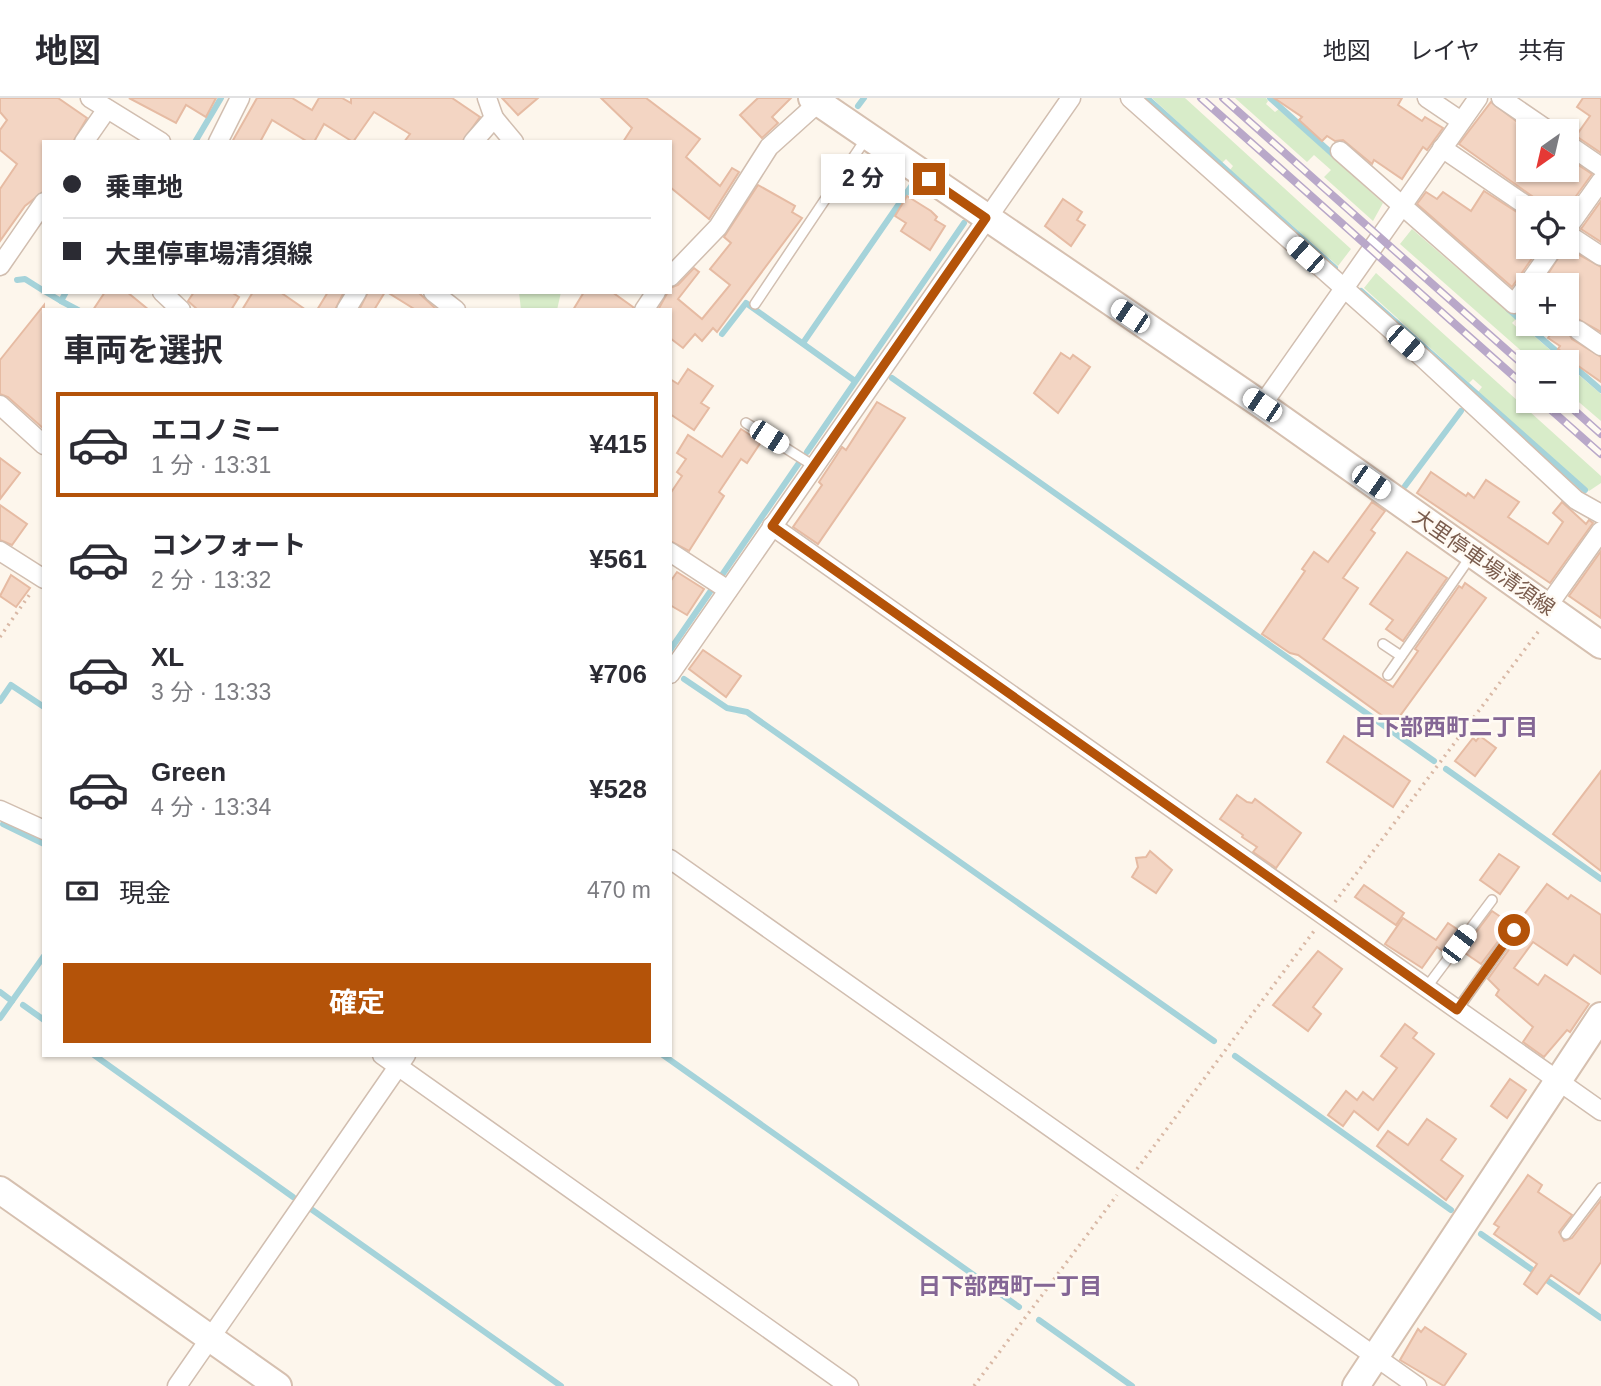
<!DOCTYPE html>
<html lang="ja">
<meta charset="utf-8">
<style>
:root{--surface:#fff;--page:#f7f7f7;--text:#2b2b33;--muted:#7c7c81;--line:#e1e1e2;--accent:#b45309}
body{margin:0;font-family:Helvetica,"Noto Sans JP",sans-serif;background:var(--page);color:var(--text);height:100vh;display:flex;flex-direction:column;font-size:26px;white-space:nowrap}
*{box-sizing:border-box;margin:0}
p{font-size:23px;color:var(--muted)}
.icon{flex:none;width:38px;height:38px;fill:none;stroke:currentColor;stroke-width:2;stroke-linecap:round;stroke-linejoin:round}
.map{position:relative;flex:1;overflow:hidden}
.panel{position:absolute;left:42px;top:210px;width:630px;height:749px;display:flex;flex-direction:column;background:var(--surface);border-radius:0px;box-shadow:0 2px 5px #0004}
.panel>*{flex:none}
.hud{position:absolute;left:42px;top:42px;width:630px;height:154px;border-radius:0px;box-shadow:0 2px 5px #0004;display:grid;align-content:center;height:154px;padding:0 21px;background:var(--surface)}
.needle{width:46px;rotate:214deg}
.tools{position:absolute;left:1516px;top:21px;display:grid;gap:14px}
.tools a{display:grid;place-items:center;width:63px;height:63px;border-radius:0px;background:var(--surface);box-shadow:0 2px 5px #0004;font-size:35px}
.end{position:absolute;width:32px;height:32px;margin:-16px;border:9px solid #b45309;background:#fff;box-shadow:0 0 0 4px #fff}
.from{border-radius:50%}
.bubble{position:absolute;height:49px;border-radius:0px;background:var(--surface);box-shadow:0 2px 5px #0004;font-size:23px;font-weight:700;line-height:49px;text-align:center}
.car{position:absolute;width:21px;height:42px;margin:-21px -10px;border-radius:9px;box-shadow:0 0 5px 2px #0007;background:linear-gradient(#fff 24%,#345 0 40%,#fff 0 76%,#345 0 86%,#fff 0)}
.hud b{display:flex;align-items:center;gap:24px;height:66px;font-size:26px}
.hud b+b{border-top:2px solid var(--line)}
.hud i{width:18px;height:18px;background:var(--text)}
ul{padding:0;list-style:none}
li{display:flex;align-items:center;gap:21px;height:105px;margin:0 14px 10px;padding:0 7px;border:4px solid transparent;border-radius:0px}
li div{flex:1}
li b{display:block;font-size:26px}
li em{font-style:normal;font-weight:700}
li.active{border-color:var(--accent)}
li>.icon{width:63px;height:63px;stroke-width:1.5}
h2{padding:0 21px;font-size:32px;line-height:84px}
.pay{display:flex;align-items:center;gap:18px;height:77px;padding:0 21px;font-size:26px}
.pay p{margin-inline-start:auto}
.action{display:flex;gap:14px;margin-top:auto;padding:14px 21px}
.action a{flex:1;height:80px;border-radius:0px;background:var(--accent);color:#fff;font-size:28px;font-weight:700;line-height:80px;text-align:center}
header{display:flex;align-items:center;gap:42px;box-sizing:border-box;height:98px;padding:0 35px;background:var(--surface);border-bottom:2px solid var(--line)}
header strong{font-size:33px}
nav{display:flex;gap:38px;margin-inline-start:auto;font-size:24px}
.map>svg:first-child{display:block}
</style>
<header>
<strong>地図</strong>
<nav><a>地図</a><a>レイヤ</a><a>共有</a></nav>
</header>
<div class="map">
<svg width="1601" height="1288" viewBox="0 0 1601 1288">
<rect width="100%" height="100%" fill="#fdf6ec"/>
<g fill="#d8ecc9">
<path d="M 1152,0 L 1185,0 L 1351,151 L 1338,168 L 1230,72 L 1233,68 L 1226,61 L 1222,65 Z"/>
<path d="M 1235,0 L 1266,0 L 1268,3 L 1266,6 L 1275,14 L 1279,11 L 1383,105 L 1373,123 L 1324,79 L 1331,72 L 1314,57 L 1307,64 Z"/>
<path d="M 1412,131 L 1516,221 L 1512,225 L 1522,234 L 1525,230 L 1564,264 L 1534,264 L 1400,146 Z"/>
<path d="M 1376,175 L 1601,378 L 1601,385 L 1589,393 L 1478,294 L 1482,289 L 1473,281 L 1469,285 L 1364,190 Z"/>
<path d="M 519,194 L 561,194 L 557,212 L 521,212 Z"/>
<path d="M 1566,266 L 1601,296 L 1601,323 L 1566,293 Z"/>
</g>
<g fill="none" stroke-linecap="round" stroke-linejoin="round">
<g stroke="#a5d3da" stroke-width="6">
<path d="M 1147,0 L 1335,170"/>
<path d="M 1270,0 L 1337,60"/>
<path d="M 858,8 L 864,0"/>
<path d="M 195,44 L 221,0"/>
<path d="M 17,182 L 25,181 L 44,193"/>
<path d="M 1361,193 L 1585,392"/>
<path d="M 46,194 L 61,203 L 66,194"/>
<path d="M 61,203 L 78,212"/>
<path d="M 1508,211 L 1601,292"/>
<path d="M 722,236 L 746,205 L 855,283"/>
<path d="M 803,245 L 912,87"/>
<path d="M 892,280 L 1434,663"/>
<path d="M 807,354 L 964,125"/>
<path d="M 1405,388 L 1461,313"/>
<path d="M 722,477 L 799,365"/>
<path d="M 670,552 L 712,491"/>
<path d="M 684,581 L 727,610 L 747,614 L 1214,943"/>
<path d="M 0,603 L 11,587 L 44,609"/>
<path d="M 1446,671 L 1601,781"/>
<path d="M 3,726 L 44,746"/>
<path d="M 0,894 L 12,903"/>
<path d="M 23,907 L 44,922"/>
<path d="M 0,920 L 44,858"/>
<path d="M 94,957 L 293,1099"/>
<path d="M 663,957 L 1019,1209"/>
<path d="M 1235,958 L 1451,1112"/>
<path d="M 311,1111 L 561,1288"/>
<path d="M 1481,1136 L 1601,1220"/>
<path d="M 1039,1222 L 1132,1288"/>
</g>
</g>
<g fill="#f3d5c3" stroke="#e6bba3" stroke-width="2">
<path d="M 0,0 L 58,0 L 87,20 L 73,44 L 44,44 L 44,93 L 25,108 L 0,143 L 0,91 L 17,66 L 0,52 L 0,32 L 7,22 L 0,14 Z"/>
<path d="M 129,0 L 216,0 L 206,19 L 186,7 L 176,25 Z"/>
<path d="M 257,0 L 292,0 L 312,12 L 319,0 L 342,0 L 351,5 L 351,0 L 452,0 L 480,19 L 462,44 L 404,44 L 410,36 L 374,14 L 353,44 L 324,26 L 314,44 L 308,44 L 272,22 L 260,44 L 232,44 Z"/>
<path d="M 502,0 L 538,0 L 518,17 Z"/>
<path d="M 601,0 L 646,0 L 700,41 L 686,59 L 720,88 L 732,70 L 739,74 L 709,121 L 670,89 L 670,44 L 623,44 L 632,30 Z"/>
<path d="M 758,0 L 791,0 L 772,19 L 778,25 L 762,40 L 740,17 Z"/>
<path d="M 1274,0 L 1402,0 L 1398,7 L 1422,23 L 1425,19 L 1443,30 L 1427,52 L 1423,49 L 1402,81 L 1374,62 L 1372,66 L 1343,42 L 1335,43 L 1327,38 L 1322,43 L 1299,22 L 1302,19 Z"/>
<path d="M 1583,0 L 1601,0 L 1601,55 L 1576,38 L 1590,18 L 1577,9 Z"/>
<path d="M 1491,4 L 1528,32 L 1528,72 L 1566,72 L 1566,59 L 1592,76 L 1566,112 L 1541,110 L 1536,101 L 1459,46 Z"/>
<path d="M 758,87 L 795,108 L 792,114 L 802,120 L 717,234 L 713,230 L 702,243 L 695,236 L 683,250 L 670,240 L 670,212 L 658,212 L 670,190 L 678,187 L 694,170 L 699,174 L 678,201 L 702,221 L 730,187 L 710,171 L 731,145 L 724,139 Z"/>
<path d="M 1484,93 L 1528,121 L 1528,149 L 1540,149 L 1512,189 L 1417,106 L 1426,94 L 1437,101 L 1443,94 L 1471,113 Z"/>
<path d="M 907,98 L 931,113 L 937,119 L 935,122 L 945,128 L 930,152 L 901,133 L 906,125 L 895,118 Z"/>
<path d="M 1063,101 L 1082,114 L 1077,122 L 1085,127 L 1071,148 L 1045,128 Z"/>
<path d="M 1601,103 L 1601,144 L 1581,131 Z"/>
<path d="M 1565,149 L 1601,169 L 1601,234 L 1578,221 L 1569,225 L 1567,232 L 1572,241 L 1601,259 L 1601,284 L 1574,265 L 1575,263 L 1558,251 L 1560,248 L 1548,240 L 1550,237 L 1533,226 L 1566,226 L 1566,187 L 1541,187 Z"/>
<path d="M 105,194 L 127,194 L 149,212 L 93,212 Z"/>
<path d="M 194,194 L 231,194 L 239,199 L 231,212 L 198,212 L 188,203 Z"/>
<path d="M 253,194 L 280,194 L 306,212 L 242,212 Z"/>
<path d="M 328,194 L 344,194 L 335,212 L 317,212 Z"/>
<path d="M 368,194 L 385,194 L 374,212 L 359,212 Z"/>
<path d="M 387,194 L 418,194 L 437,212 L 416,212 Z"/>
<path d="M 584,194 L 612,194 L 633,209 L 633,212 L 573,212 Z"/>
<path d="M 44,207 L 44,331 L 8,299 L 0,296 L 0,262 Z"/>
<path d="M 1061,255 L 1070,261 L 1073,257 L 1090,269 L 1058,315 L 1034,295 Z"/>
<path d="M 688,271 L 713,288 L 701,305 L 709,310 L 694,332 L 670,316 L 670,281 L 678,286 Z"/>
<path d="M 877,304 L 905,320 L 818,446 L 793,429 L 822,387 L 819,384 L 833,363 L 842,349 L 846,352 Z"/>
<path d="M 741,331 L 761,344 L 747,365 L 741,361 L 719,394 L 724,398 L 689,453 L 670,443 L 670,396 L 682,378 L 677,374 L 686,361 L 677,355 L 688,337 L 722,359 Z"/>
<path d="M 0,360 L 20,375 L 0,401 Z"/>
<path d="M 1431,374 L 1466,398 L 1468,395 L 1474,400 L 1486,382 L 1519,404 L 1508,419 L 1548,446 L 1563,424 L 1553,415 L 1562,404 L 1586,426 L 1589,422 L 1593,425 L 1550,485 L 1417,395 Z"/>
<path d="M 1372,404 L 1385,413 L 1371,432 L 1375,435 L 1343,480 L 1358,490 L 1323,541 L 1393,589 L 1418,553 L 1415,551 L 1459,488 L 1462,490 L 1465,485 L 1486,500 L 1394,626 L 1298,557 L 1290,555 L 1262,536 L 1305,473 L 1302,471 L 1314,454 L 1328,464 Z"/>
<path d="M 0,407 L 27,426 L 12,447 L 0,442 Z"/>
<path d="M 1601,453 L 1601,520 L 1569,498 Z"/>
<path d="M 1407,454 L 1447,480 L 1403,543 L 1386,531 L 1393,522 L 1370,506 Z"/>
<path d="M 677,474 L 704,491 L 687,517 L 670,507 L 670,484 Z"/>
<path d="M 11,477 L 30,490 L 16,509 L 0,498 Z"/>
<path d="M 703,552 L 741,578 L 726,599 L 689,571 Z"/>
<path d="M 1344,638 L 1410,683 L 1393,709 L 1327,664 Z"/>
<path d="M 1480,638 L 1496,650 L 1475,678 L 1455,663 L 1473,640 L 1476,643 Z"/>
<path d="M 1601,673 L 1601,773 L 1553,736 Z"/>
<path d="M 1237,697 L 1247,704 L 1252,705 L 1255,701 L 1301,735 L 1276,770 L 1253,754 L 1257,749 L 1242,739 L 1243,737 L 1220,721 Z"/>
<path d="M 1150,753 L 1172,772 L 1156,795 L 1132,779 L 1138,769 L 1136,760 L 1146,759 Z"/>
<path d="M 1499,756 L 1519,769 L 1500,796 L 1480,782 Z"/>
<path d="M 1547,786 L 1568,801 L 1571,797 L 1601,817 L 1601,876 L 1574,857 L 1567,867 L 1533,844 L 1514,870 L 1538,887 L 1545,877 L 1589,906 L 1570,934 L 1567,932 L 1544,959 L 1523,944 L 1533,929 L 1496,897 L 1499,892 L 1488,881 L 1520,836 L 1521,830 L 1517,826 Z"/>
<path d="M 1364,787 L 1404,815 L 1396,827 L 1355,799 Z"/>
<path d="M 1492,813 L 1511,826 L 1481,866 L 1462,853 Z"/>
<path d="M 1403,820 L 1436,842 L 1448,825 L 1460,833 L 1444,854 L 1437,849 L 1422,870 L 1385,846 Z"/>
<path d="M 1318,853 L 1342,871 L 1313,909 L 1321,916 L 1308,933 L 1273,907 Z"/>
<path d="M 1405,926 L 1417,935 L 1413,940 L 1434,956 L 1378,1032 L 1354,1013 L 1343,1028 L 1328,1017 L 1346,993 L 1357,1002 L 1363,994 L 1373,1002 L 1397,970 L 1381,958 Z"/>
<path d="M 1510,981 L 1526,992 L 1507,1020 L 1491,1008 Z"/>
<path d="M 1427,1021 L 1456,1041 L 1441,1062 L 1463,1078 L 1446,1102 L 1377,1048 L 1388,1033 L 1408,1047 Z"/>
<path d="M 1528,1077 L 1542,1087 L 1538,1094 L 1572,1117 L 1559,1134 L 1564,1143 L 1572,1140 L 1601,1102 L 1601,1164 L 1579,1196 L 1551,1177 L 1537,1196 L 1524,1186 L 1537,1166 L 1494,1136 L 1499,1129 L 1494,1126 Z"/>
<path d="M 1425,1229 L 1466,1256 L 1444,1288 L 1400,1262 L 1418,1231 L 1421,1234 Z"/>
</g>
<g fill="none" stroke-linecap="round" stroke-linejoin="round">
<defs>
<g id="lane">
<path d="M 755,206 L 867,39"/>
<path d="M 746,325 L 814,368"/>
<path d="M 1383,546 L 1401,558"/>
<path d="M 1388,577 L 1471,458"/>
<path d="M 1426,890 L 1492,802"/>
<path d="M 1457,912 L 1514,832"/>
<path d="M 1566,1136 L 1601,1090"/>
</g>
<g id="street">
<path d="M 90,0 L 161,44"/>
<path d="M 1130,0 L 1425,262 L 1576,402 L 1601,416"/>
<path d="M 1427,0 L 1461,23"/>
<path d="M 1501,0 L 1549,33"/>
<path d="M 494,20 L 514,44"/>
<path d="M 84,44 L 107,11"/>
<path d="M 218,44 L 240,0"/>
<path d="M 473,44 L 494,20 L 487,0"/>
<path d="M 1566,45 L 1601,69"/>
<path d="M 1442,50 L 1530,110"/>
<path d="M 1340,53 L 1514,206 L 1554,149"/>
<path d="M 1566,132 L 1601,83"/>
<path d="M 1566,135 L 1601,158"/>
<path d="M 0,168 L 44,104"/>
<path d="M 670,179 L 718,129 L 769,49 L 819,4"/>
<path d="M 162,194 L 181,212"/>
<path d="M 433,194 L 456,212"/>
<path d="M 346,212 L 357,194"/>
<path d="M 644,212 L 656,194"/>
<path d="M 1578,232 L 1601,248"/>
<path d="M 0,307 L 44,347"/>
<path d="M 1262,307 L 1478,0"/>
<path d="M 772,428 L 1601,1013"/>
<path d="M 0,453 L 44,481"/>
<path d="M 670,454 L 728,492"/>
<path d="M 1547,509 L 1601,433"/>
<path d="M 670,576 L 1071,0"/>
<path d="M 0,712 L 44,732"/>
<path d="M 670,761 L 1417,1288"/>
<path d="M 382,957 L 849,1288"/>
<path d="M 177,1288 L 406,957"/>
</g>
<g id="secondary">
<path d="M 812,0 L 1262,307 L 1601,547"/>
<path d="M 0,1092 L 278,1288"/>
<path d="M 1356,1288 L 1601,918"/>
</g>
</defs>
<use href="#lane" stroke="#d1beb0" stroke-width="12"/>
<use href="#street" stroke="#d1beb0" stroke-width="21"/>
<use href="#secondary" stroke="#d6c0b0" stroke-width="30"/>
<g stroke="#d9b8a5" stroke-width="3.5" stroke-dasharray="2 5" stroke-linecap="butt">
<path d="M 0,539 L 32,493"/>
<path d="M 1335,804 L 1541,530"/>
<path d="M 1137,1071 L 1314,833"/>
<path d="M 974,1288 L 1117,1097"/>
</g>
<use href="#lane" stroke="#fff" stroke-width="9"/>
<use href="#street" stroke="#fff" stroke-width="18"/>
<use href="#secondary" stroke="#fff" stroke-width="26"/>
<defs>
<g id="rail">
<path d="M 1201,0 L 1528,291"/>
<path d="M 1223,0 L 1528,271"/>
<path d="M 1541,303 L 1601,356"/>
<path d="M 1564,303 L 1601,336"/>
</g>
</defs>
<use href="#rail" stroke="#b9a8c9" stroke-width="8"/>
<use href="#rail" stroke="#fffaf3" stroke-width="5" stroke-dasharray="16" stroke-linecap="butt"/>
</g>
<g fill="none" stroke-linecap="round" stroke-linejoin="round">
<path stroke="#b45309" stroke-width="9" d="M 929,81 L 986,120 L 772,428 L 1457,912 L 1514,832"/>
</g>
<g text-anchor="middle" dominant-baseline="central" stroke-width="5" stroke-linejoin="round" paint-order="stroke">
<g font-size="21" fill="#7a5c4d" stroke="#fffaf3">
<text transform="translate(1484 464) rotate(35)">大里停車場清須線</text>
</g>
<g font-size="23" font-weight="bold" fill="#846695" stroke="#fffaf3">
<text x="1446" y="629">日下部西町二丁目</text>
<text x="1010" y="1188">日下部西町一丁目</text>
</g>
</g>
</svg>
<div class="tools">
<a><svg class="needle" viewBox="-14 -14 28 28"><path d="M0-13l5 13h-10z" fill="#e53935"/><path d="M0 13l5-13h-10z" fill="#7c7c81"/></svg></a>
<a><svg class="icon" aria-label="locate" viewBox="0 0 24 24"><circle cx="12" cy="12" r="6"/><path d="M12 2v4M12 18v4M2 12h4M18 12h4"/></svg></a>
<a>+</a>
<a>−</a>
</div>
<i class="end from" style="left:1514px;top:832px"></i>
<i class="end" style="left:929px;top:81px"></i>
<div class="bubble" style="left:821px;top:56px;width:84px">2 分</div>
<i class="car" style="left:1305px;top:157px;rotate:312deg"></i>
<i class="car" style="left:1130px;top:218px;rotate:304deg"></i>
<i class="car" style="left:1405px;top:245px;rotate:131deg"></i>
<i class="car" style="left:1262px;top:307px;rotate:304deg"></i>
<i class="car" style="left:769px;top:339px;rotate:123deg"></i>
<i class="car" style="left:1371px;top:384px;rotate:125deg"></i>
<i class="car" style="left:1459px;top:846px;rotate:37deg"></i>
<div class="hud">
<b><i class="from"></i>乗車地</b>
<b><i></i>大里停車場清須線</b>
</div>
<section class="panel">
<h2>車両を選択</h2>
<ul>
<li class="active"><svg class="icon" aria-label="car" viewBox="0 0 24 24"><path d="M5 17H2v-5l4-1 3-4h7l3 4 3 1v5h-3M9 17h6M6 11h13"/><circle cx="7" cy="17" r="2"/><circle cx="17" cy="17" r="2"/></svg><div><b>エコノミー</b><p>1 分 · 13:31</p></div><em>¥415</em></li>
<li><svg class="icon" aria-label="car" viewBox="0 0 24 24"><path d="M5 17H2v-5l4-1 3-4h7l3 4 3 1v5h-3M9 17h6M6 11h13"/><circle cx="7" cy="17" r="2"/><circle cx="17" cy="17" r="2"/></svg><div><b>コンフォート</b><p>2 分 · 13:32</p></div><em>¥561</em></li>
<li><svg class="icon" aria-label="car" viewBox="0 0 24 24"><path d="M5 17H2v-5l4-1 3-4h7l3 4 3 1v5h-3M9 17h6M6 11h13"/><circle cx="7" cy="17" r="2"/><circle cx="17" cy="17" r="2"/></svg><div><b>XL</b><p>3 分 · 13:33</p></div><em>¥706</em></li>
<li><svg class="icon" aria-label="car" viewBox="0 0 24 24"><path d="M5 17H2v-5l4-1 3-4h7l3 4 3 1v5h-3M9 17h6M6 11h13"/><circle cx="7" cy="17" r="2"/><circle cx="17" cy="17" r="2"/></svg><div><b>Green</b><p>4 分 · 13:34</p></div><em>¥528</em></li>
</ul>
<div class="pay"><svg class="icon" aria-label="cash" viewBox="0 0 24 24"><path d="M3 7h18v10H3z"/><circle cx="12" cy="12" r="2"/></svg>現金<p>470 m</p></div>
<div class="action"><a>確定</a></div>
</section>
</div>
